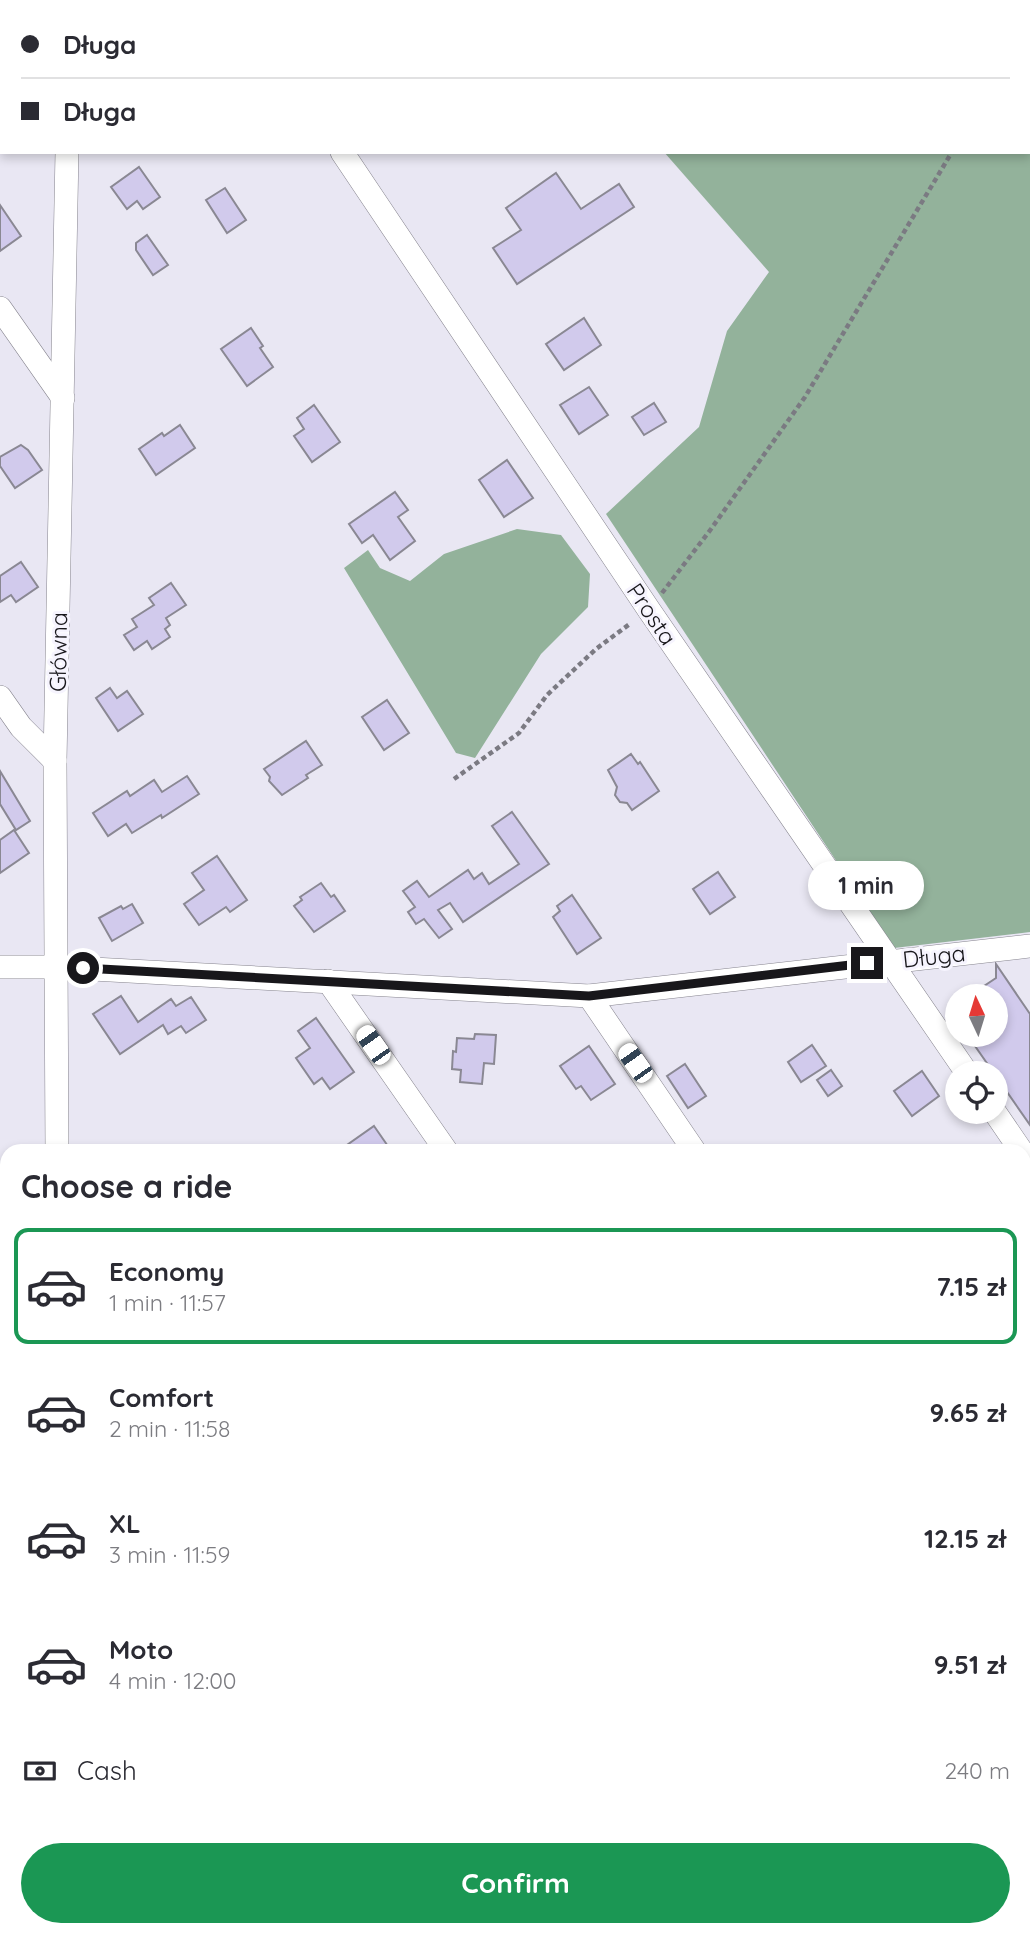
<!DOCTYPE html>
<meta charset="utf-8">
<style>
:root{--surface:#fff;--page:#f7f7f7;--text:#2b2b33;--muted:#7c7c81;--line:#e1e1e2;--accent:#1b9754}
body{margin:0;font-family:Quicksand,sans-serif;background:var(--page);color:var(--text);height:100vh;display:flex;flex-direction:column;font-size:26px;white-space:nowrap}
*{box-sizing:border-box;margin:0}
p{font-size:23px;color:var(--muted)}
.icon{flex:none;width:38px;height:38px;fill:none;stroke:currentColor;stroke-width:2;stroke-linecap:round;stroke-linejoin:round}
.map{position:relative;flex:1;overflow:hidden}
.side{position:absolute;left:0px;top:1144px;width:1031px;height:793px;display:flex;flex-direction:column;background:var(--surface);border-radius:21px 21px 0 0;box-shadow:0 4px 10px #0003}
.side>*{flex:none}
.banner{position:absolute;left:0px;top:0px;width:1031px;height:154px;box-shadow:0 4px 10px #0003;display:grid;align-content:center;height:154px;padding:0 21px;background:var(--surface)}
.needle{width:46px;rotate:356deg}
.buttons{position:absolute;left:945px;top:984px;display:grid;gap:14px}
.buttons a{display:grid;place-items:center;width:63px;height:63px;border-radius:50%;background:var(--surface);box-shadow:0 4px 10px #0003;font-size:35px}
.end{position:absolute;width:32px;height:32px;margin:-16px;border:9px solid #18171b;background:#fff;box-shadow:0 0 0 4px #fff}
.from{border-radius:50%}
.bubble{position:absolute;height:49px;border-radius:24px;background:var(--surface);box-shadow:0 4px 10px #0003;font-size:23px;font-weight:800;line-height:49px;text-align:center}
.car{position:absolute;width:21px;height:42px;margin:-21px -10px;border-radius:9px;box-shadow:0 0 5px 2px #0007;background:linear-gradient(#fff 24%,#345 0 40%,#fff 0 76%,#345 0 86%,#fff 0)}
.banner b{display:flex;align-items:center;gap:24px;height:66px;font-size:26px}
.banner b+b{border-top:2px solid var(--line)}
.banner i{width:18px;height:18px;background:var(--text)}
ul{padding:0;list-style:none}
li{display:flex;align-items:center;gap:21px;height:116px;margin:0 14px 10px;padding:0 7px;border:4px solid transparent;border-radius:14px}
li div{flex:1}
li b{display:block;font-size:26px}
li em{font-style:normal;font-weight:800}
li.active{border-color:var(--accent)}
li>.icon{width:63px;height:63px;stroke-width:1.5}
h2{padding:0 21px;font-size:32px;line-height:84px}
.pay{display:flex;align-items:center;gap:18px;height:77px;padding:0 21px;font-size:26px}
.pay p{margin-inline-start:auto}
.cta{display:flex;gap:14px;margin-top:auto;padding:14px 21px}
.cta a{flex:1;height:80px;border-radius:42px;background:var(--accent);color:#fff;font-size:28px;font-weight:800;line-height:80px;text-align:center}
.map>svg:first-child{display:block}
</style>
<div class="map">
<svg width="1030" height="1937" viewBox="0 0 1030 1937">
<rect width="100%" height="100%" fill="#e9e7f3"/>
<g fill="#b4cfbb">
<path d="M 1030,1829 L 1030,1937 L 990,1937 L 987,1930 L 1024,1930 L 1024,1835 Z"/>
<path d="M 725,1930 L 968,1930 L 971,1937 L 729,1937 Z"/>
</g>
<g fill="#93b29b">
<path d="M 472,0 L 1030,0 L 1030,932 L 894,948 L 606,514 L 699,427 L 727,331 L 769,272 L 664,152 L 1029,152 L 1029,2 Z"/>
<path d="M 517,529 L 561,535 L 590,574 L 588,607 L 541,654 L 475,758 L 456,753 L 344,568 L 368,550 L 380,568 L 410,581 L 444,554 Z"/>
</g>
<g fill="#d1caec" stroke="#8a8893" stroke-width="2">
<path d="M 139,167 L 160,197 L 143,209 L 137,201 L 127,209 L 111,187 Z"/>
<path d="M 556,173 L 581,209 L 619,184 L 634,207 L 517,284 L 493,248 L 521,230 L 506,208 Z"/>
<path d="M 225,188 L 246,220 L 227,233 L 206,200 Z"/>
<path d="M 0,205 L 21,236 L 0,251 Z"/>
<path d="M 147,235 L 168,265 L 153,275 L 136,250 L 136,243 Z"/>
<path d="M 584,318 L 601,345 L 564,370 L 546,344 Z"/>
<path d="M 251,328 L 263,346 L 260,348 L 273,367 L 247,386 L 221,349 Z"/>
<path d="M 589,387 L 608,415 L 579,434 L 560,405 Z"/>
<path d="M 654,403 L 666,422 L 644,435 L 632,417 Z"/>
<path d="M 314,405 L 340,442 L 312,462 L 294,436 L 304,429 L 297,418 Z"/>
<path d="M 180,425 L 195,448 L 156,475 L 139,449 L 162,433 L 164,436 Z"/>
<path d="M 21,445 L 28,450 L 42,470 L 15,488 L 0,466 L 0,457 Z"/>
<path d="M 507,460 L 533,498 L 504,517 L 479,480 Z"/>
<path d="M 395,492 L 408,510 L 398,517 L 415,541 L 390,560 L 373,535 L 362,543 L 349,524 Z"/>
<path d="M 21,562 L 38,587 L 16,602 L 11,595 L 0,602 L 0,576 Z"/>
<path d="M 171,583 L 186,605 L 166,618 L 170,625 L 165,629 L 170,637 L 152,649 L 147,641 L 134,650 L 124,635 L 137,627 L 132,619 L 154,605 L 149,598 Z"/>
<path d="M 110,688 L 117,698 L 127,691 L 143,714 L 118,731 L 96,698 Z"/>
<path d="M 387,700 L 409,733 L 384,750 L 362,717 Z"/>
<path d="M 306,741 L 322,765 L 306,775 L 308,778 L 282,795 L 269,781 L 270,777 L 264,769 Z"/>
<path d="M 631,754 L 638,764 L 640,762 L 659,791 L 632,810 L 627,803 L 620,802 L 615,795 L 617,787 L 608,770 Z"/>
<path d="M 0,771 L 30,821 L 16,830 L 0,804 Z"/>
<path d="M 187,776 L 199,794 L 162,818 L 161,815 L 132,833 L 126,824 L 108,836 L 93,813 L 127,791 L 130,796 L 154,780 L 162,792 Z"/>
<path d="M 512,812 L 549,864 L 463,922 L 450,903 L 438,910 L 452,929 L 439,938 L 424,919 L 416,924 L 408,912 L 415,907 L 403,891 L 417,881 L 429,897 L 468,870 L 474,879 L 482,873 L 489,884 L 519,864 L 492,826 Z"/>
<path d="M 14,830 L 29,853 L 0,873 L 0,840 Z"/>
<path d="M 217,856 L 247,900 L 230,912 L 226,907 L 199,925 L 184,904 L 204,890 L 192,873 Z"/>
<path d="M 718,872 L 735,897 L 710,914 L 693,889 Z"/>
<path d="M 321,883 L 331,897 L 334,895 L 345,911 L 314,932 L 294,906 L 302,900 L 300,897 Z"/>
<path d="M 572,895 L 601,938 L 577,954 L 553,917 L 560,911 L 557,906 Z"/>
<path d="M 132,904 L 143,923 L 112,941 L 99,918 L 121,906 L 123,909 Z"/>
<path d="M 996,964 L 1030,1014 L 1030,1125 L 975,1046 L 992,1034 L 996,1034 L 996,1031 L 1004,1026 L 996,1013 L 996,996 L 969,996 L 996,978 Z"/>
<path d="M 121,996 L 138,1022 L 171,999 L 176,1006 L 191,997 L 206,1020 L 186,1033 L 181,1026 L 168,1034 L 163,1025 L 120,1054 L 93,1014 Z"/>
<path d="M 316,1018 L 354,1072 L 330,1089 L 322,1078 L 314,1084 L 296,1058 L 310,1048 L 298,1031 Z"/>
<path d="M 475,1034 L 496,1035 L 494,1064 L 484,1063 L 482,1084 L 460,1082 L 461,1070 L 452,1069 L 453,1051 L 456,1052 L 457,1038 L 474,1039 Z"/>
<path d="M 812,1045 L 826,1066 L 801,1082 L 788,1062 Z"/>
<path d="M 589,1046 L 615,1084 L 591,1100 L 581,1086 L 576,1089 L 560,1066 Z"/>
<path d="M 685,1064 L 706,1096 L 688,1108 L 667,1076 Z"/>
<path d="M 831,1070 L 842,1086 L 828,1096 L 817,1080 Z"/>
<path d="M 922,1071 L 939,1096 L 912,1116 L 894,1091 Z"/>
<path d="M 374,1126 L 392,1152 L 337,1152 Z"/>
</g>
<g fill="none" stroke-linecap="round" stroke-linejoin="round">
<defs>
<path id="service" d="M 0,1587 L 7,1587"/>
<g id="minor">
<path d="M 242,0 L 243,2"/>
<path d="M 76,2 L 76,0"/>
<path d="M 342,152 L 649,610 L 967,1073"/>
<path d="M 0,308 L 63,398"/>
<path d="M 0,697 L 21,727 L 55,761"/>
<path d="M 0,967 L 56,967 L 589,996 L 1030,946"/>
<path d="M 328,981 L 447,1152"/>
<path d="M 589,996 L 695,1152"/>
<path d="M 994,1111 L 1022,1152"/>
<path d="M 57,1152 L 55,761 L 67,152"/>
<path d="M 1024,1651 L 1030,1660"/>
<path d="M 63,1930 L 63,1937"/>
<path d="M 980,1930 L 984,1937"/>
</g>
</defs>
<use href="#service" stroke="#86848e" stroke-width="12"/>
<use href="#minor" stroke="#86848e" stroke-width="24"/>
<g stroke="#7b7a82" stroke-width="4.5" stroke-dasharray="5 3.5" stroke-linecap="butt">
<path d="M 1003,0 L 1004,2"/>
<path d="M 1029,36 L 1030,37"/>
<path d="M 1029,46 L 1030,44"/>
<path d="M 662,593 L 711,529 L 805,397 L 952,152"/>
<path d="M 454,779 L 519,733 L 547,695 L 596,649 L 631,623"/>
</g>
<use href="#service" stroke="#fff" stroke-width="10"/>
<use href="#minor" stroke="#fff" stroke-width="23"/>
</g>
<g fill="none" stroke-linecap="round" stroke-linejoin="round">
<path stroke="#18171b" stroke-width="9" d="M 83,968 L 589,996 L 867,963"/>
</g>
<g text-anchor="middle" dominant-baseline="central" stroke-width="6" stroke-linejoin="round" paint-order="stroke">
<g font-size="23" fill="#18171b" stroke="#f6f4fe">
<text transform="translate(652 614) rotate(56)">Prosta</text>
<text transform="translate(58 652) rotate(-89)">Główna</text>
<text transform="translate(934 956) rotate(-6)">Długa</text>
</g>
</g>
</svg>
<div class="buttons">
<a><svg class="needle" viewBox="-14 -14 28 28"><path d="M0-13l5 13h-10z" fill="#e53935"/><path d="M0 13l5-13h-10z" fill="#7c7c81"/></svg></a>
<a><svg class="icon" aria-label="locate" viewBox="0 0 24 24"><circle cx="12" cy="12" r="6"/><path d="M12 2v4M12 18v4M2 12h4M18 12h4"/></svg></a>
</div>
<i class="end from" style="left:83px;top:968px"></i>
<i class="end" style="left:867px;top:963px"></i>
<div class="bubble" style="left:808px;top:861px;width:116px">1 min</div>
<i class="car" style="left:373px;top:1045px;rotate:325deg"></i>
<i class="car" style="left:635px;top:1063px;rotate:325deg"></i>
<div class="banner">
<b><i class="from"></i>Długa</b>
<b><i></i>Długa</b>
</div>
<section class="side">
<h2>Choose a ride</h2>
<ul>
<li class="active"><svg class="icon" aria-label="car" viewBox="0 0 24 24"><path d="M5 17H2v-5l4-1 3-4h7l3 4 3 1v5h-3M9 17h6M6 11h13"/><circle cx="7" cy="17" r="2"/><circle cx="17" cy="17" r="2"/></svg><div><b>Economy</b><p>1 min · 11:57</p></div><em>7.15 zł</em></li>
<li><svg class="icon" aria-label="car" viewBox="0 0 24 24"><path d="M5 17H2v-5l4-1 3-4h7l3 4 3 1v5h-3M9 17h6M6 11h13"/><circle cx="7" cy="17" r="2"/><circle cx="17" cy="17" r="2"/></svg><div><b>Comfort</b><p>2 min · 11:58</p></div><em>9.65 zł</em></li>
<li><svg class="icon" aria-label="car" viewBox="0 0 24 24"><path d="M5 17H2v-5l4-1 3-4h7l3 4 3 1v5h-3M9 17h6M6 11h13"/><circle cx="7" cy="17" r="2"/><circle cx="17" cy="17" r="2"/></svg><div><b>XL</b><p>3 min · 11:59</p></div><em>12.15 zł</em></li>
<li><svg class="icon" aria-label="car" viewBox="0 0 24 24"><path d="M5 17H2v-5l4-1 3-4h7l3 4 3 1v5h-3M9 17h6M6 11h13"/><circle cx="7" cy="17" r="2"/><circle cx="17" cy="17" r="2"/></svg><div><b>Moto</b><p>4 min · 12:00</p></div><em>9.51 zł</em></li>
</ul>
<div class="pay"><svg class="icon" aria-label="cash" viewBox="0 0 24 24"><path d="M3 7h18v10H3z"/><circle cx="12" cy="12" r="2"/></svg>Cash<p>240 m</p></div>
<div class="cta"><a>Confirm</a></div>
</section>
</div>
